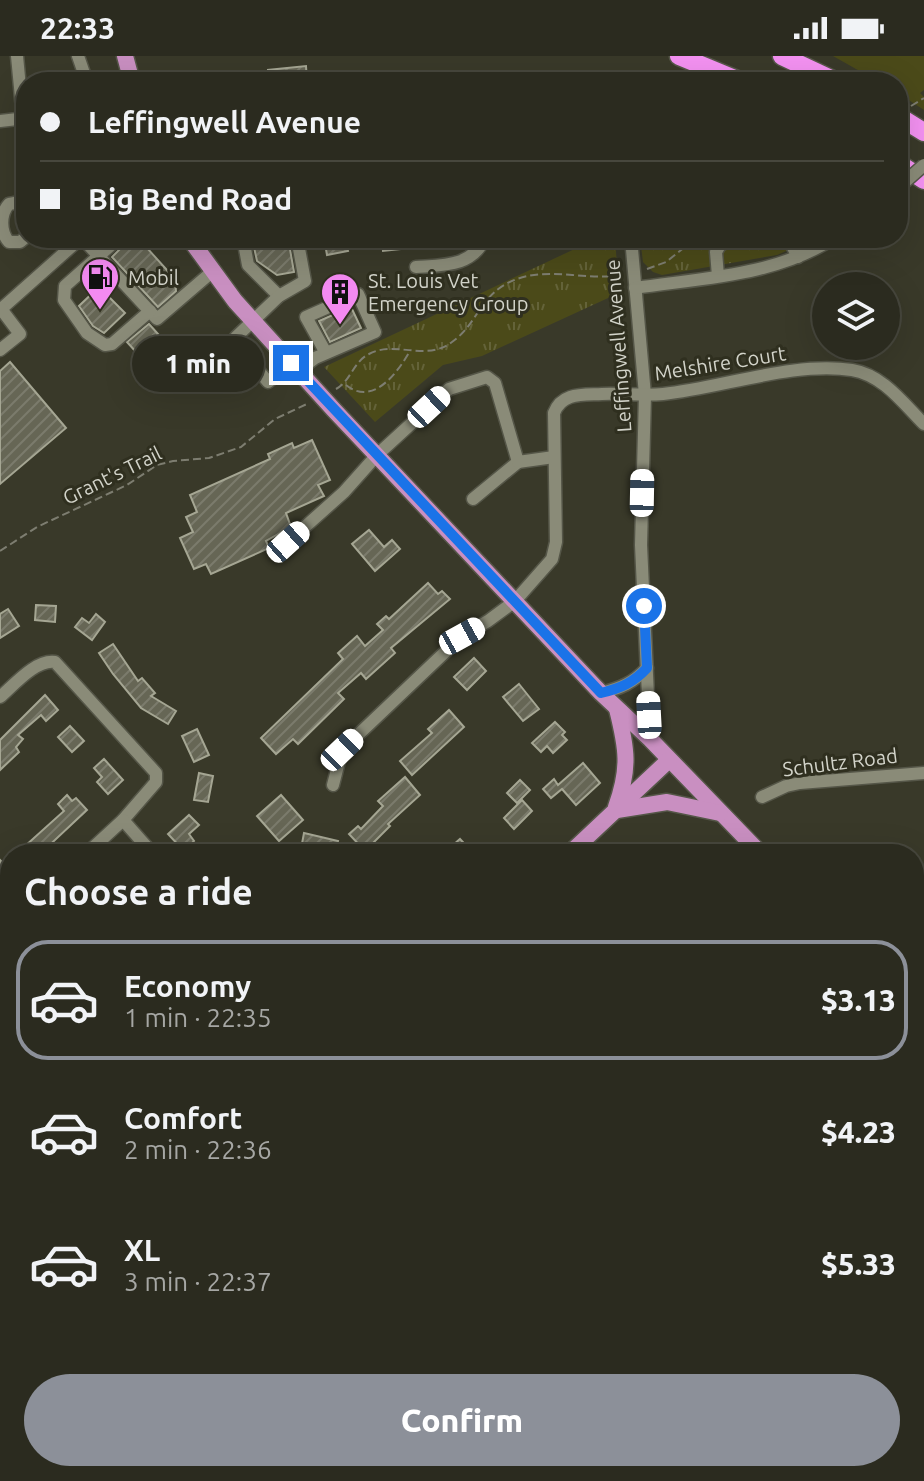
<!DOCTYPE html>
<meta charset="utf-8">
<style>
:root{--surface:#2b2b1f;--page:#333328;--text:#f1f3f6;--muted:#a6a7a4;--line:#47473d;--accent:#8c9099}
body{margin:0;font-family:Ubuntu,sans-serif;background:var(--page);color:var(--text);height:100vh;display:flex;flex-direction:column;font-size:30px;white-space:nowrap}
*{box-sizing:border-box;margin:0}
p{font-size:26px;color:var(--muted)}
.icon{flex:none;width:44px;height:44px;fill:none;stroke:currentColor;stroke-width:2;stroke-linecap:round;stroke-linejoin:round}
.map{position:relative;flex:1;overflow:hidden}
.side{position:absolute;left:0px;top:788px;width:924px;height:638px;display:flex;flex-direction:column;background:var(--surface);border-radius:32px 32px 0 0;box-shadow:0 8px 32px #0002,0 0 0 2px var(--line)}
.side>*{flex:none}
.top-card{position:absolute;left:16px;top:16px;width:892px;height:176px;border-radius:32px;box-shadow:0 8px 32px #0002,0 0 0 2px var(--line);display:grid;align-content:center;height:176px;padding:0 24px;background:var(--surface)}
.fabs{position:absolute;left:812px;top:216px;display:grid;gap:16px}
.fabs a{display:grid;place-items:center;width:88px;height:88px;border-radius:50%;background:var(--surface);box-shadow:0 8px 32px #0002,0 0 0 2px var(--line);font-size:40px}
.end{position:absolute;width:36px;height:36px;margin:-18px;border:10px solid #1a73e8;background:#fff;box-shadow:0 0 0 4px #fff}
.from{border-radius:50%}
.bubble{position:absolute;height:56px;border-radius:28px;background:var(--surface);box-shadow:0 8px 32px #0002,0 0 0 2px var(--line);font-size:26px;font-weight:800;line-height:56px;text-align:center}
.car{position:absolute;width:24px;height:48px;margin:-24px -12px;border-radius:10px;box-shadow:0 0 6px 2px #0007;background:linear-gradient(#fff 24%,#345 0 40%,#fff 0 76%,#345 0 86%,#fff 0)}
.top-card b{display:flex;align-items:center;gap:28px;height:76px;font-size:30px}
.top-card b+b{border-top:2px solid var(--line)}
.top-card i{width:20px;height:20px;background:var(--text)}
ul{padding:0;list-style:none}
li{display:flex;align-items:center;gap:24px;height:120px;margin:0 16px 12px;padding:0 8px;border:4px solid transparent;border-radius:32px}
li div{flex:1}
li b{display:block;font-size:30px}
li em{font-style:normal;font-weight:800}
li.active{border-color:var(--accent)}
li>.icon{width:72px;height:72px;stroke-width:1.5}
h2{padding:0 24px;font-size:36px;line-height:96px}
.action{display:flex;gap:16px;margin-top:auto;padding:16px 24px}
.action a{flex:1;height:92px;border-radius:48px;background:var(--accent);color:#fff;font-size:32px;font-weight:800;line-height:92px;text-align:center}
.status{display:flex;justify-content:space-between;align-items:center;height:56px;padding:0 40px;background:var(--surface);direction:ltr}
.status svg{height:22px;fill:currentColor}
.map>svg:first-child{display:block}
</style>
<div class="status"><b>22:33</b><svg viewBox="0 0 49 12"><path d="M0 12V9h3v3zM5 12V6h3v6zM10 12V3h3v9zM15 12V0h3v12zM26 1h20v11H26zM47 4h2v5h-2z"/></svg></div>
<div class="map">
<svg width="924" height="1425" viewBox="0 0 924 1425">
<defs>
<pattern id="cemetery-stones" width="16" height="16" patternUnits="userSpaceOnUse" patternTransform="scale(2)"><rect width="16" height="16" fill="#4b4a19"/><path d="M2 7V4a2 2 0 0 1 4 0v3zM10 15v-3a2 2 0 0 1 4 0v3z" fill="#646339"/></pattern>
<pattern id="park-tufts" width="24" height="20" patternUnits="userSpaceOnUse" patternTransform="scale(2)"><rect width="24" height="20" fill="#4b4a19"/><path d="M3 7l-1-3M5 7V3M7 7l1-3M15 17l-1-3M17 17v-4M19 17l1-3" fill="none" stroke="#646339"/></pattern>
<pattern id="building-hatch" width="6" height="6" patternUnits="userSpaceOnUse" patternTransform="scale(2)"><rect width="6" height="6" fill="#665"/><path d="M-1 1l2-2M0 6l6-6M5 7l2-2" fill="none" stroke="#7b7b6c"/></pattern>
</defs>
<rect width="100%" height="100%" fill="#393929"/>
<path fill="#4b4a19" d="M 833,0 L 924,0 L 924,34 L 920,37 L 924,41 L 924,54 L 898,37 L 898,26 L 879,26 Z"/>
<path fill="url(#cemetery-stones)" d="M 0,988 L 10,999 L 10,1174 L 0,1177 Z"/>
<g fill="url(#park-tufts)">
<path d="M 598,182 L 615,182 L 619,237 L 482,300 L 443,309 L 375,366 L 324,311 Z"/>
<path d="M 640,182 L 816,182 L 777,199 L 662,219 L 653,216 L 643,206 Z"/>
</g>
<g fill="url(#building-hatch)" stroke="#a5a693" stroke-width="2">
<path d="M 306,10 L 307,26 L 269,26 L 268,14 Z"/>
<path d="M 131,182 L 138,182 L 175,223 L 176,235 L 158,251 L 112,201 Z"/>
<path d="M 252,182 L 288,182 L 294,216 L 277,219 L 257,205 Z"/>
<path d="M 324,182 L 345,182 L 348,195 L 327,199 Z"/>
<path d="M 382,182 L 437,182 L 438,189 L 383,195 Z"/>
<path d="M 99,231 L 125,257 L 104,277 L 93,270 L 79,250 Z"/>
<path d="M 351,251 L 361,272 L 330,286 L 319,265 Z"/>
<path d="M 149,268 L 158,278 L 137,297 L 127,286 Z"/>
<path d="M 10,306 L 66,372 L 0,428 L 0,315 Z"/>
<path d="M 312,384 L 330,424 L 318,429 L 324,440 L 286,457 L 291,471 L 266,485 L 269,492 L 211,518 L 206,508 L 194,513 L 180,482 L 193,476 L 186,461 L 197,456 L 190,439 L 270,403 L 268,398 L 292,387 L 294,392 Z"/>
<path d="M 369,474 L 384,491 L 392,484 L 400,493 L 375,515 L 352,488 Z"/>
<path d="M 428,527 L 438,538 L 442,535 L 450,543 L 391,592 L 395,597 L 366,623 L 361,617 L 338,637 L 344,643 L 298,688 L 293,683 L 276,698 L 261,682 L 343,603 L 338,597 L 357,580 L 365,590 L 383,574 L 377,568 L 386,560 L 389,563 Z"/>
<path d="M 36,549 L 56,550 L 55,566 L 35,564 Z"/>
<path d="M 8,553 L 19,570 L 0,582 L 0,558 Z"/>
<path d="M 96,558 L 105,566 L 92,584 L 75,571 L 82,562 L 89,567 Z"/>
<path d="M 113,588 L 138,625 L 142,622 L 155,637 L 151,640 L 176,655 L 168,668 L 141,652 L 113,618 L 99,597 Z"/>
<path d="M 474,602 L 486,615 L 467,634 L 454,621 Z"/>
<path d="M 519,628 L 539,653 L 523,665 L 503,641 Z"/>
<path d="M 45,639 L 58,654 L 46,665 L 41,659 L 18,679 L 23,683 L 16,691 L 19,696 L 0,714 L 0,684 Z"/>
<path d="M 449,654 L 464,671 L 412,719 L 400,705 L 432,677 L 428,673 Z"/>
<path d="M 555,666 L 565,676 L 562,679 L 567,684 L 553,697 L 547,690 L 541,696 L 532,687 Z"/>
<path d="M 70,670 L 84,685 L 72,696 L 58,681 Z"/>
<path d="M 197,673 L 209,699 L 194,706 L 182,680 Z"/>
<path d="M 104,703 L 123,724 L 108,738 L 97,726 L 102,721 L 94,712 Z"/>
<path d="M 583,707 L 600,727 L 576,749 L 562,733 L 551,742 L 543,733 L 554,723 L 558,729 Z"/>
<path d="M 199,717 L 213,720 L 208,746 L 194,744 Z"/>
<path d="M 405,721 L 420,739 L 388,768 L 390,770 L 365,795 L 349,778 L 358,770 L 361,773 L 383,750 L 378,745 Z"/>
<path d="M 520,724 L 530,734 L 517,747 L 507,737 Z"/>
<path d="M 67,739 L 72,745 L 76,742 L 87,754 L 40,798 L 32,798 L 25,790 L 64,755 L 58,748 Z"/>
<path d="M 281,739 L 303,764 L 279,785 L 257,760 Z"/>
<path d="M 522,744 L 532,755 L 514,773 L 504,762 Z"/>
<path d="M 189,759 L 199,769 L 189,778 L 194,785 L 184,795 L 168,778 Z"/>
<path d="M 304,777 L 338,785 L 335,798 L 301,793 Z"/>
<path d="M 460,783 L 474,798 L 443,798 Z"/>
<path d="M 0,804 L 10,815 L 10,835 L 0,825 Z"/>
</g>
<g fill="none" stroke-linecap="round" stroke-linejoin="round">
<defs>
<g id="minor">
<path d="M 17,0 L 23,63"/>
<path d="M 78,0 L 87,26"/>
<path d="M 0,65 L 26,62"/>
<path d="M 26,145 L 9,148 C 0,158 0,176 9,186 L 20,186 L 26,181"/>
<path d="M 82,182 L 157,263 L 213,215"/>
<path d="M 119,182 L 65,230 L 64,244 L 87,277 L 105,289 L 112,288 L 150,255"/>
<path d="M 150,182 L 156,185 L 160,182"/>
<path d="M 243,182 L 248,209 L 279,240"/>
<path d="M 631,182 L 645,339 L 641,489 L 650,683"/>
<path d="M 788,182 L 798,201"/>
<path d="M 416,211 C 443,209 472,211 485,182"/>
<path d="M 718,220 L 716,196 L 720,189 L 735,182"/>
<path d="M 635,232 C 702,222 776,220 834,182"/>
<path d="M 0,254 L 81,182"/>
<path d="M 0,294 L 20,278 L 1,253"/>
<path d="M 291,307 L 268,326 L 235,286 L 236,281 L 279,240 L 305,225 L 297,182"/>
<path d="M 298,315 L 315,302 L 375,276 L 358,238 L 306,261 L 326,297"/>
<path d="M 473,443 L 518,406"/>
<path d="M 288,486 L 344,436 L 377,399 L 449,333 L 487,321 L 495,327 L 518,406 L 554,401"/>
<path d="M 601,637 C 621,632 633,627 647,612"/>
<path d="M 0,641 C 14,629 36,603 55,606 L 156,717 L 156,726 L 123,764 L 86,798"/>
<path d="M 333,729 L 342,694 L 462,580 L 488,565 L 515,545 L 552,503 L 556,486 L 554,357 C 562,336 583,339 602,338 C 622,337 643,340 663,338 C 722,332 794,305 852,314 C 883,319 903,347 924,368"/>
<path d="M 762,741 L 786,730 L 800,727 L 924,717"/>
<path d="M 123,764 L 153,798"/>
<path d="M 0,859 L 10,862"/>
<path d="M 914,963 L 924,966"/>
<path d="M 914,979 L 924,977"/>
<path d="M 924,1006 L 924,1021"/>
<path d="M 0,1091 L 10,1090"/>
<path d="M 914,1249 L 924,1260"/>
<path d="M 0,1311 L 10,1309"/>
<path d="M 231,1416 L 239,1425"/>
<path d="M 495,1416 L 504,1425"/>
<path d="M 867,1416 L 876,1425"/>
<path d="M 130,1425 L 142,1416"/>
<path d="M 728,1425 L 737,1416"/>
</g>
<g id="major">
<path d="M 125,0 L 132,26"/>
<path d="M 189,182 L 235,245 L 334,354 L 601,637 L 650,683 L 761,798"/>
<path d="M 616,751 C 630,712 627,693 617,653"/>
<path d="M 617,754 L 667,746 L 720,757"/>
<path d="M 569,798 L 669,704"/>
<path d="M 914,1026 L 924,1037"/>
<path d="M 0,1199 L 10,1196"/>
</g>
<g id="highway">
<path d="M 679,0 L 742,26"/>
<path d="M 782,0 L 837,26"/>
<path d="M 898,60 L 924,76"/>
<path d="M 898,107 L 924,124"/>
</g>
</defs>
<use href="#minor" stroke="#555648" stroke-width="15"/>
<use href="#major" stroke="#555648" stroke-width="19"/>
<use href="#highway" stroke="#555648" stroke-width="21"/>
<g stroke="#7d7d70" stroke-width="2" stroke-dasharray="8 4" stroke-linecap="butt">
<path d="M 911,50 L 924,42"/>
<path d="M 647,213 L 666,206 L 696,182"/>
<path d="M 346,329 C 373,351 398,316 410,295"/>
<path d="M 336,333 C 351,325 353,306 369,298 C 395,284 426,306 452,286 C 479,267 480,236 517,223 C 551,211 587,225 621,219"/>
<path d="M 0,495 L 37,471 L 127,429 L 157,409 L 173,405 L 209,402 L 241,391 L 275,363 L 309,347"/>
</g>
<use href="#minor" stroke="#8a8b78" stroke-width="12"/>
<use href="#major" stroke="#c98fc1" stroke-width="16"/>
<use href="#highway" stroke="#f391f1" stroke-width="18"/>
<defs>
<path id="minor-bridge" d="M 898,132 L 924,109"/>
</defs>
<use href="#minor-bridge" stroke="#555648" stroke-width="15" stroke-linecap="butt"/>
<use href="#minor-bridge" stroke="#8a8b78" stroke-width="12"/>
</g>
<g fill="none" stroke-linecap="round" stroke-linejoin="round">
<path stroke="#1a73e8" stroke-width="10" d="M 291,307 L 601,637 C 621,632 633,627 647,612 L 644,550"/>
</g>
<defs>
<symbol id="fuel-pin" viewBox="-11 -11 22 30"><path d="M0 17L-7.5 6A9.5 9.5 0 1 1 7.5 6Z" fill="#f38af1" stroke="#2f2f1f"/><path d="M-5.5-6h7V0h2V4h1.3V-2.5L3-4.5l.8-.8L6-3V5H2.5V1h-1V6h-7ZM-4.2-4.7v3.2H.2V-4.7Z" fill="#111"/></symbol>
<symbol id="building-pin" viewBox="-11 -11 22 30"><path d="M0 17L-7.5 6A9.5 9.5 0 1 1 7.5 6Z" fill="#f38af1" stroke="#2f2f1f"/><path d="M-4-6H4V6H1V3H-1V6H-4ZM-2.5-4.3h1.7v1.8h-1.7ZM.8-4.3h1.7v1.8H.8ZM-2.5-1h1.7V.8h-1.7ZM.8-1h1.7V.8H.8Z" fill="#111"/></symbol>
</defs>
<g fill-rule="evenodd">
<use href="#fuel-pin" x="78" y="199" width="44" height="60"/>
<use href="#building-pin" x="318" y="214" width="44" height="60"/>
</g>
<g text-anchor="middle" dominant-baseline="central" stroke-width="6" stroke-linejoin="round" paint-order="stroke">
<g font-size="20" fill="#d2d3c9" stroke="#2f2f1f" text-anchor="start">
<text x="128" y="221">Mobil</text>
<text x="368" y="224">St. Louis Vet<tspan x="368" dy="23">Emergency Group</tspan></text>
</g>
<g font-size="20" fill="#d2d3c9" stroke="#2f2f1f">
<text transform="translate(618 290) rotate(-94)">Leffingwell Avenue</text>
<text transform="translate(720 307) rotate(-9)">Melshire Court</text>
<text transform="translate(112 419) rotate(-26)">Grant's Trail</text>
<text transform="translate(840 706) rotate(-7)">Schultz Road</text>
</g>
</g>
</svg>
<div class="fabs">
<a><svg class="icon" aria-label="layers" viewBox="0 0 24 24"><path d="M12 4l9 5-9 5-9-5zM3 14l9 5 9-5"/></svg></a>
</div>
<i class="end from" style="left:644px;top:550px"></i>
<i class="end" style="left:291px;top:307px"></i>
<div class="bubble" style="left:132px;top:280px;width:132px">1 min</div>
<i class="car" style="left:429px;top:351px;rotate:47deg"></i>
<i class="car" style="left:642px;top:437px;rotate:1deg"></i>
<i class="car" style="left:288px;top:486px;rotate:48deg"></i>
<i class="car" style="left:462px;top:580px;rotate:61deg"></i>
<i class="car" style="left:649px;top:659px;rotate:357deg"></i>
<i class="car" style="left:342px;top:694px;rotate:46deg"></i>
<div class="top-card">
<b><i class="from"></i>Leffingwell Avenue</b>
<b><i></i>Big Bend Road</b>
</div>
<section class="side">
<h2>Choose a ride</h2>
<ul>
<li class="active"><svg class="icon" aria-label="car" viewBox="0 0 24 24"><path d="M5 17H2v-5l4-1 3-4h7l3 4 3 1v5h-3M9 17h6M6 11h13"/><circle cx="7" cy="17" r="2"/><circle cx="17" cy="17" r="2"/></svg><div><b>Economy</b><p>1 min · 22:35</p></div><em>$3.13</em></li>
<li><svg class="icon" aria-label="car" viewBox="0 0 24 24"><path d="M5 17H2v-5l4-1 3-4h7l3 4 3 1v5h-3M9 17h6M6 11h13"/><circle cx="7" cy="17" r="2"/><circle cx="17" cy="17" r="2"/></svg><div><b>Comfort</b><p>2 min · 22:36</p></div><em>$4.23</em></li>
<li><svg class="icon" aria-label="car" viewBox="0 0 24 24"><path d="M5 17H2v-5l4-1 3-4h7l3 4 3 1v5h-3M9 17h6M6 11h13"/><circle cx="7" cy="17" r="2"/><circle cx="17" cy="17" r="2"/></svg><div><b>XL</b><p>3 min · 22:37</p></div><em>$5.33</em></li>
</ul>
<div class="action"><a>Confirm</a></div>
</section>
</div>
